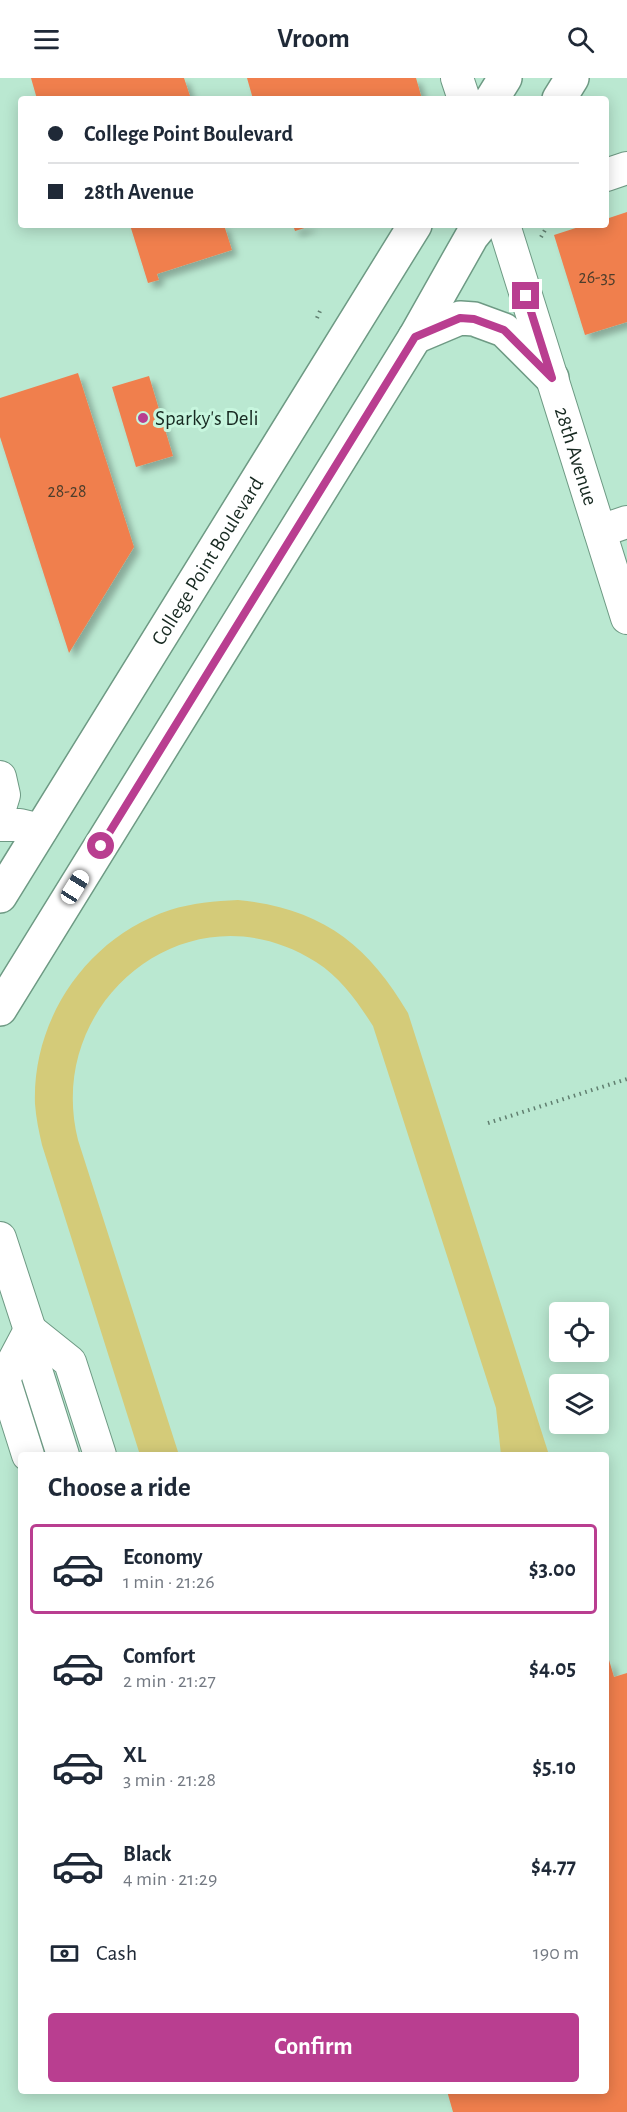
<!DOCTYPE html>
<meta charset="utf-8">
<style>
:root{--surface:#fff;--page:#f6f6f7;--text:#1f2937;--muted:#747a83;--line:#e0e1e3;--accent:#b93e90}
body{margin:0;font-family:"Alegreya Sans",sans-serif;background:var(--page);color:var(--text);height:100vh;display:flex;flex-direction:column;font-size:22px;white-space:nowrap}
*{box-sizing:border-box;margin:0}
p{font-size:20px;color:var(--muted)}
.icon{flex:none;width:33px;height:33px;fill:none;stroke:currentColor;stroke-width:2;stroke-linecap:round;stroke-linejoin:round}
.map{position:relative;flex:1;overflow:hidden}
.drawer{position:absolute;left:18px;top:1374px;width:591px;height:642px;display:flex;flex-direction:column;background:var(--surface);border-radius:6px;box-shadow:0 3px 15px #0003}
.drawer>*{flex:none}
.guide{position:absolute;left:18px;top:18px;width:591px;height:132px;border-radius:6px;box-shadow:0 3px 15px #0003;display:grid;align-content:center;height:132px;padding:0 30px;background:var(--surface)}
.tools{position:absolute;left:549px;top:1224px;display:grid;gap:12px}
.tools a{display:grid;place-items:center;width:60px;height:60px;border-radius:6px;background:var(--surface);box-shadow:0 3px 15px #0003;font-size:30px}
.end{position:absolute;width:27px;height:27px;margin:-14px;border:8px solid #b93e90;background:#fff;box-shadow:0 0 0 3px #fff}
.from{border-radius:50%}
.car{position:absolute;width:18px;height:36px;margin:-18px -9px;border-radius:8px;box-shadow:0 0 4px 2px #0007;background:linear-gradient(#fff 24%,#345 0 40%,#fff 0 76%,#345 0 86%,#fff 0)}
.guide b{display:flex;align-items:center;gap:21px;height:57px;font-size:22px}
.guide b+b{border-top:2px solid var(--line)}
.guide i{width:15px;height:15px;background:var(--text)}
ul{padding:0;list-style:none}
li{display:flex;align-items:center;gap:18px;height:90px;margin:0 12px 9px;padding:0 18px;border:3px solid transparent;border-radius:6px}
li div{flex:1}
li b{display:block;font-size:22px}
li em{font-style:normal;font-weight:700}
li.on{border-color:var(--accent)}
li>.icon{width:54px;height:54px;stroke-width:1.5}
h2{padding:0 30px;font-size:27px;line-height:72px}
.pay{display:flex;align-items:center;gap:15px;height:66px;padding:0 30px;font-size:22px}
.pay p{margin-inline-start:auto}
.primary-button{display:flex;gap:12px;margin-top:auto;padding:12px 30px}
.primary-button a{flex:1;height:69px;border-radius:6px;background:var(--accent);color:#fff;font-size:24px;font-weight:700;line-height:69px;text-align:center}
header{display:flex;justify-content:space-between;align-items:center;height:78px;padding:0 30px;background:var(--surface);font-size:27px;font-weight:700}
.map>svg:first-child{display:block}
</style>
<header><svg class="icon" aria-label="menu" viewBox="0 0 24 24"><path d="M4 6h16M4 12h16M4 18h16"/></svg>Vroom<svg class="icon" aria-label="search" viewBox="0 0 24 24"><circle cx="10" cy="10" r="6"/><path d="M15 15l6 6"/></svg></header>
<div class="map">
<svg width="627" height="2034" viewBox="0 0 627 2034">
<defs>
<filter id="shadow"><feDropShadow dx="5.5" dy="5.5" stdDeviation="3" flood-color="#0004"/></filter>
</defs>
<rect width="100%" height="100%" fill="#bae8d1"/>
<path fill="#d4cb79" d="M 238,822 C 320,830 367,865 408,935 L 549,1377 L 501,1377 L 496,1330 L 373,948 C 357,923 341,900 316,884 C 191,804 43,922 78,1062 L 179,1377 L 140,1377 L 42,1067 C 39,1054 36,1040 35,1026 C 32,940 88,859 170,832 C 192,825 215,823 238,822 Z"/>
<g fill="#f07f4d" filter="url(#shadow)">
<path d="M 31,0 L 184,0 L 191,21 L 37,21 Z"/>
<path d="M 247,0 L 416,0 L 422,21 L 253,21 Z"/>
<path d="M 627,134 L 627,244 L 585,257 L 554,157 L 585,147 L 606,147 L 606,141 Z"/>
<path d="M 130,147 L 224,147 L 232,172 L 157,196 L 159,202 L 148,205 Z"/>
<path d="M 293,147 L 311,147 L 311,148 L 295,153 Z"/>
<path d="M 78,295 L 134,469 L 69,575 L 0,359 L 0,320 Z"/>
<path d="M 149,298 L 173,378 L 136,389 L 112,309 Z"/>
<path d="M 609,1582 L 614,1599 L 627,1595 L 627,2034 L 453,2034 L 447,2013 L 606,2013 L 606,1583 Z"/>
</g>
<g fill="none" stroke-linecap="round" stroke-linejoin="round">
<defs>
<g id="minor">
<path d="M 457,0 L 464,21"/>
<path d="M 606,97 L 627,90"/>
<path id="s1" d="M 504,147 L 627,540"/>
<path d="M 600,453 L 627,444"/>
<path d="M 0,699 L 4,717 L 0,730"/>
<path d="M 0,747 L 20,747 L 41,752"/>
<path d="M 0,1160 L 30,1252 L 36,1292 L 63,1377"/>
<path d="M 30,1252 L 70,1284 L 100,1377"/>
<path d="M 28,1377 L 4,1301 L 30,1252"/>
</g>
<g id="major">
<path d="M 492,21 L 505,0"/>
<path d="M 559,21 L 572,0"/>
<path d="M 415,259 L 460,240 L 474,241 L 504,252 L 552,300"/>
<path id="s2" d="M 0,818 L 415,147"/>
<path d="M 0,931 L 415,259 L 472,158 L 481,147"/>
</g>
</defs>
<use href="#minor" stroke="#6e9a84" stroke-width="34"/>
<use href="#major" stroke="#6e9a84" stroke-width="36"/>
<g stroke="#617f70" stroke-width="4" stroke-dasharray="1.5 4.5" stroke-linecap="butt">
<path d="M 541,159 L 548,147"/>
<path d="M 317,240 L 320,233"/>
<path d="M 488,1045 L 627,1001"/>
</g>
<use href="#minor" stroke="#fff" stroke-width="32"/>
<use href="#major" stroke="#fff" stroke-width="33"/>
</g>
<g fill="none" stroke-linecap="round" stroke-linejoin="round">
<path stroke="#b93e90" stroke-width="8" d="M 101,768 L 415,259 L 460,240 L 474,241 L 504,252 L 552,300 L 526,218"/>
</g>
<circle fill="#b93e90" stroke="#c7f6de" stroke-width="2" cx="143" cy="340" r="6"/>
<g text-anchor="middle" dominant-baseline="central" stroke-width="6" stroke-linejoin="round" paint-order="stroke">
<g font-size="18" fill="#4d3e2c">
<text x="597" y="200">26-35</text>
<text x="67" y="414">28-28</text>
</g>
<g font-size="21" fill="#172921" stroke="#c7f6de" text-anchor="start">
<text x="155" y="340">Sparky's Deli</text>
</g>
<g font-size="21" fill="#172921" stroke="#c7f6de">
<text stroke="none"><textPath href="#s1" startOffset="242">28th Avenue</textPath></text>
<text stroke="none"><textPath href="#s2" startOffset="394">College Point Boulevard</textPath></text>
</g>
</g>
</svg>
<div class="tools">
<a><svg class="icon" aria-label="locate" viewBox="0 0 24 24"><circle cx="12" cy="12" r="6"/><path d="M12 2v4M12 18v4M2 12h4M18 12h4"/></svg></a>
<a><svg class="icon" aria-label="layers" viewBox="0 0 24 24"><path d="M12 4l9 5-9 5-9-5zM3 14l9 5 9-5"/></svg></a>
</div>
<i class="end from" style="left:101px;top:768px"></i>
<i class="end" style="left:526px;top:218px"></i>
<i class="car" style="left:75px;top:809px;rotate:32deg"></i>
<div class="guide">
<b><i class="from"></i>College Point Boulevard</b>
<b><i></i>28th Avenue</b>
</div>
<section class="drawer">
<h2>Choose a ride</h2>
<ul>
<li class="on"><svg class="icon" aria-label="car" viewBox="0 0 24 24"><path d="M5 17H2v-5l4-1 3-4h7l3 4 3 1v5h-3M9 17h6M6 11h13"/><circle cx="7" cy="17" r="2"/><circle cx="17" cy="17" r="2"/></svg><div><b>Economy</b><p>1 min · 21:26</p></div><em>$3.00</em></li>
<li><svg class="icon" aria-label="car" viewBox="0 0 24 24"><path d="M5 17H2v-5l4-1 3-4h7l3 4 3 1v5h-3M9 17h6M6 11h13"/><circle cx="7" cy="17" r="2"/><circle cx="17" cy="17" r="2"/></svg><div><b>Comfort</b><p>2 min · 21:27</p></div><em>$4.05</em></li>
<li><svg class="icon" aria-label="car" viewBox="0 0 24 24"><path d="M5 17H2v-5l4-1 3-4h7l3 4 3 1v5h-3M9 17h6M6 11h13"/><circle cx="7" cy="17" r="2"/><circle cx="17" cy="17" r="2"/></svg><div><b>XL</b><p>3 min · 21:28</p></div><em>$5.10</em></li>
<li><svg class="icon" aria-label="car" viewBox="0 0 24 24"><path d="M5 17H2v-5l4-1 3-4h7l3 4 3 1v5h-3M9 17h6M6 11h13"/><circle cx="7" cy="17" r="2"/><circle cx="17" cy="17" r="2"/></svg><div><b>Black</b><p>4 min · 21:29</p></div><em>$4.77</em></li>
</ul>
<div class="pay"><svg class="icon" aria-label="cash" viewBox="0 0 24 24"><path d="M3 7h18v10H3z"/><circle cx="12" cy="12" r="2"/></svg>Cash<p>190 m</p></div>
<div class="primary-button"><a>Confirm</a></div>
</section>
</div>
